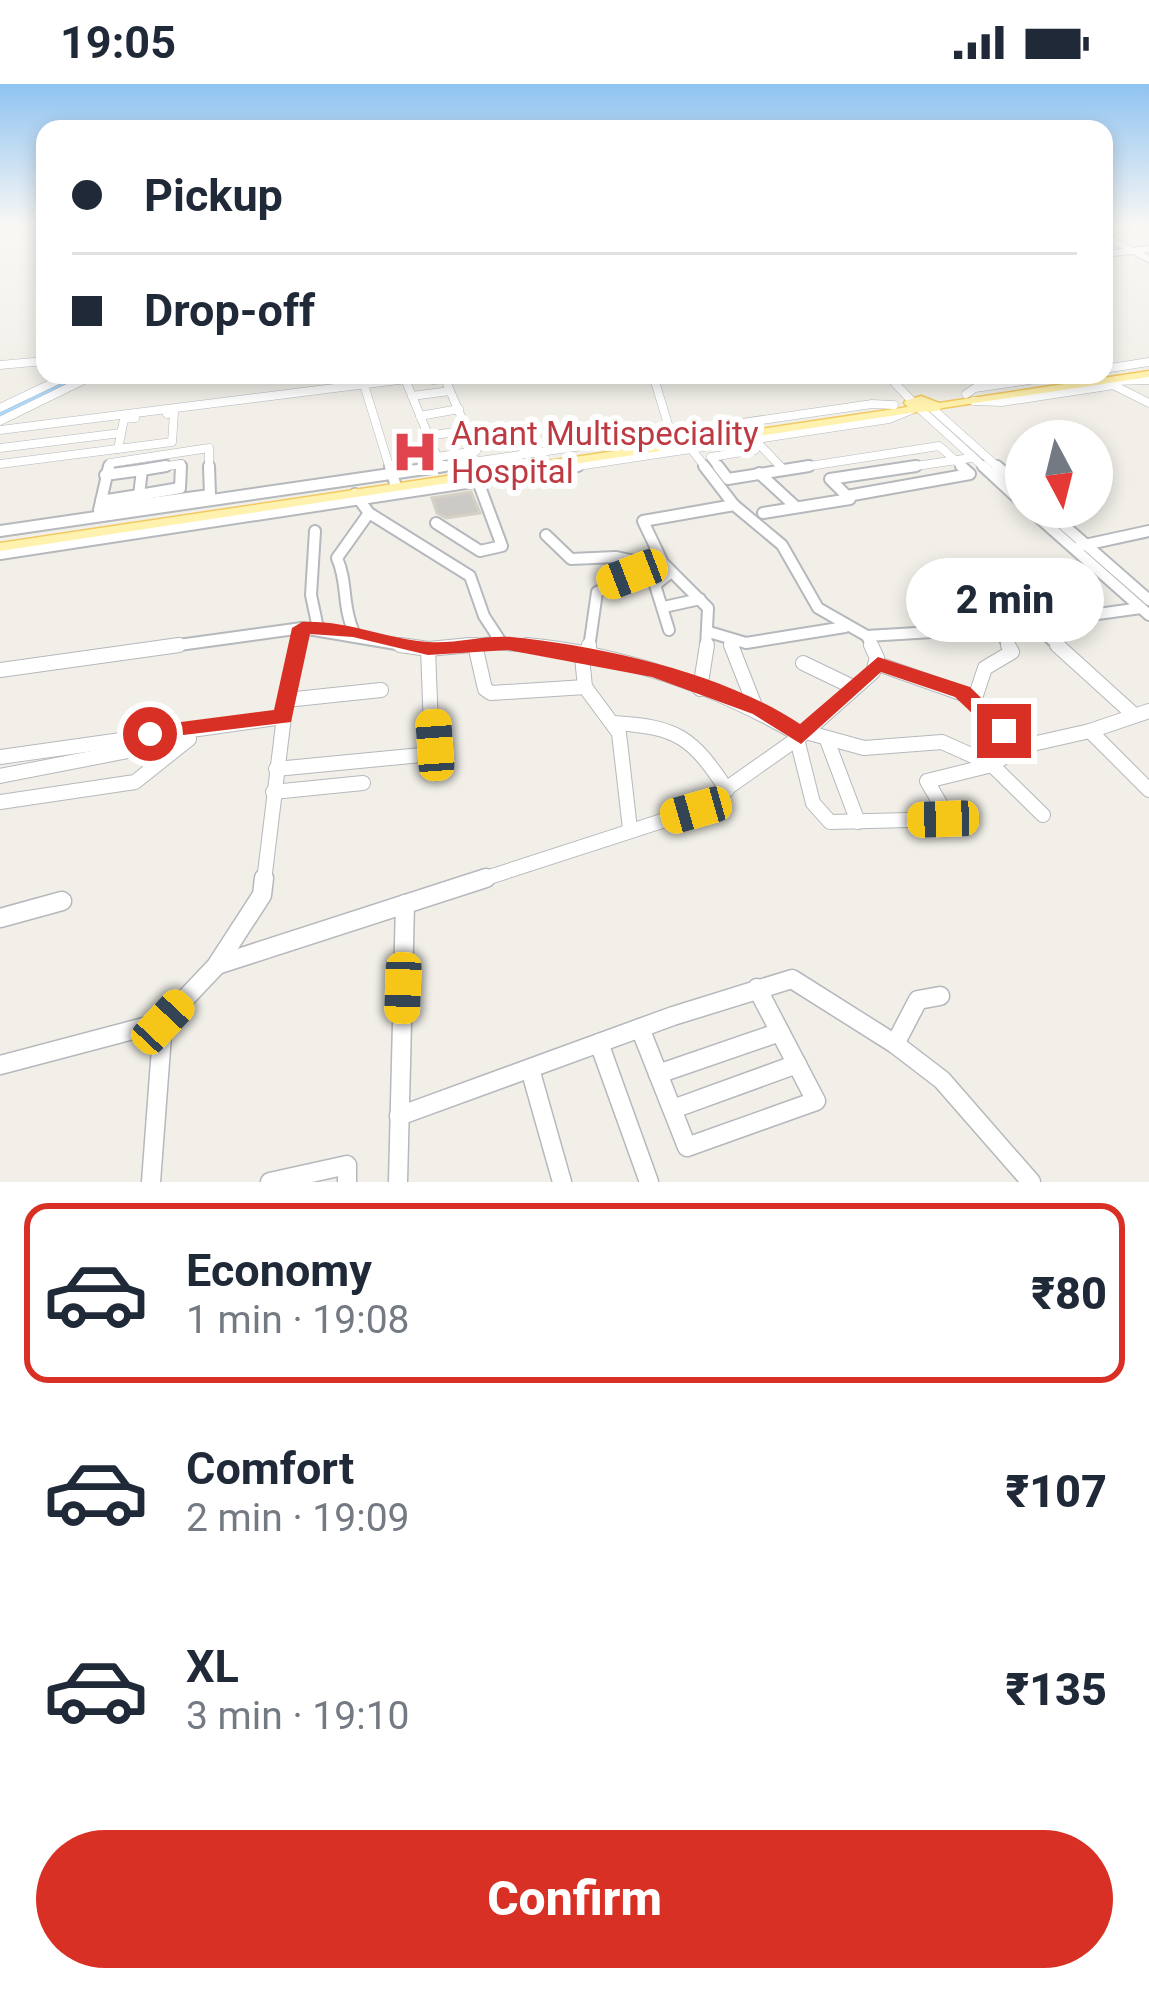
<!DOCTYPE html>
<meta charset="utf-8">
<style>
:root{--surface:#fff;--page:#f6f6f7;--text:#1f2937;--muted:#747a83;--line:#e0e1e3;--accent:#d93025}
body{margin:0;font-family:Roboto,sans-serif;background:var(--page);color:var(--text);height:100vh;display:flex;flex-direction:column;font-size:45px;white-space:nowrap}
*{box-sizing:border-box;margin:0}
p{font-size:39px;color:var(--muted)}
.icon{flex:none;width:66px;height:66px;fill:none;stroke:currentColor;stroke-width:2;stroke-linecap:round;stroke-linejoin:round}
.map{position:relative;height:1098px;overflow:hidden}
.details{display:flex;flex-direction:column;background:var(--surface);flex:1}
.details>*{flex:none}
.hud{position:absolute;left:36px;top:36px;width:1077px;height:264px;border-radius:24px;box-shadow:0 6px 18px #0003;display:grid;align-content:center;height:264px;padding:0 36px;background:var(--surface)}
.needle{width:78px;rotate:173deg}
.tools{position:absolute;left:1005px;top:336px;display:grid;gap:24px}
.tools a{display:grid;place-items:center;width:108px;height:108px;border-radius:50%;background:var(--surface);box-shadow:0 6px 18px #0003;font-size:60px}
.end{position:absolute;width:54px;height:54px;margin:-27px;border:15px solid #d93025;background:#fff;box-shadow:0 0 0 6px #fff}
.from{border-radius:50%}
.bubble{position:absolute;height:84px;border-radius:42px;background:var(--surface);box-shadow:0 6px 18px #0003;font-size:39px;font-weight:800;line-height:84px;text-align:center}
.car{position:absolute;width:36px;height:72px;margin:-36px -18px;border-radius:15px;box-shadow:0 0 9px 3px #0007;background:linear-gradient(#f5c518 24%,#345 0 40%,#f5c518 0 76%,#345 0 86%,#f5c518 0)}
.hud b{display:flex;align-items:center;gap:42px;height:114px;font-size:45px}
.hud b+b{border-top:3px solid var(--line)}
.hud i{width:30px;height:30px;background:var(--text)}
ul{padding:21px 0 0;list-style:none}
li{display:flex;align-items:center;gap:36px;height:180px;margin:0 24px 18px;padding:0 12px;border:6px solid transparent;border-radius:24px}
li div{flex:1}
li b{display:block;font-size:45px}
li em{font-style:normal;font-weight:800}
li.current{border-color:var(--accent)}
li>.icon{width:108px;height:108px;stroke-width:1.5}
.button{display:flex;gap:24px;margin-top:auto;padding:24px 36px}
.button a{flex:1;height:138px;border-radius:72px;background:var(--accent);color:#fff;font-size:48px;font-weight:800;line-height:138px;text-align:center}
.status{display:flex;justify-content:space-between;align-items:center;height:84px;padding:0 60px;background:var(--surface);direction:ltr}
.status svg{height:33px;fill:currentColor}
.map>svg:first-child{display:block}
</style>
<div class="status"><b>19:05</b><svg viewBox="0 0 49 12"><path d="M0 12V9h3v3zM5 12V6h3v6zM10 12V3h3v9zM15 12V0h3v12zM26 1h20v11H26zM47 4h2v5h-2z"/></svg></div>
<div class="map">
<svg width="1149" height="1098" viewBox="0 0 1149 1098">
<rect width="100%" height="100%" fill="#f1efe8"/>
<g fill="none" stroke-linecap="round" stroke-linejoin="round">
<path stroke="#aadaff" stroke-width="8" d="M 0,328 L 79,291"/>
</g>
<path fill="#cccac5" stroke="#d6d1c6" stroke-width="3" d="M 471,408 L 480,429 L 446,434 L 437,429 L 432,414 Z"/>
<g fill="none" stroke-linecap="round" stroke-linejoin="round">
<defs>
<g id="minor-far4">
<path d="M 1104,152 L 1149,175"/>
<path d="M 1104,170 L 1149,165"/>
</g>
<g id="minor-far3">
<path d="M 0,281 L 45,277"/>
<path d="M 1104,285 L 1149,278"/>
<path d="M 361,291 L 390,385"/>
<path d="M 653,291 L 670,347 L 680,361"/>
<path d="M 887,291 L 911,316"/>
<path d="M 405,295 L 440,380"/>
<path d="M 433,296 L 445,295 L 476,367 L 437,373"/>
<path d="M 1113,297 L 1149,296"/>
<path d="M 1107,298 L 1149,319"/>
<path d="M 966,310 L 975,304 L 1064,291"/>
<path d="M 412,312 L 450,307"/>
<path d="M 974,317 L 1002,318 L 1114,301"/>
<path d="M 0,324 L 69,291"/>
<path d="M 921,326 L 986,385"/>
<path d="M 934,326 L 1000,385"/>
<path d="M 420,332 L 459,325"/>
<path d="M 0,337 L 94,291"/>
<path d="M 0,346 L 438,291"/>
<path d="M 428,352 L 468,346"/>
<path d="M 755,356 L 783,385"/>
<path d="M 688,361 L 707,385"/>
<path d="M 0,364 L 121,349"/>
<path d="M 118,365 L 124,335 L 135,334"/>
<path d="M 0,380 L 172,358 L 174,329 L 167,330"/>
<path d="M 109,385 L 110,379 L 209,364 L 209,385"/>
<path d="M 147,385 L 181,380 L 181,385"/>
<path d="M 424,385 L 872,320 L 894,321"/>
<path d="M 558,385 L 889,335 L 911,326"/>
<path d="M 720,385 L 711,373 L 755,366"/>
<path d="M 790,385 L 939,362 L 965,385"/>
<path d="M 895,385 L 971,374"/>
</g>
<g id="minor-far2">
<path d="M 109,382 L 99,426 L 210,411 L 209,382"/>
<path d="M 166,382 L 142,386 L 139,411 L 180,404 L 181,382"/>
<path d="M 390,382 L 396,403"/>
<path d="M 704,382 L 734,421 L 782,461 L 818,524 L 867,552 L 998,544 L 1141,524"/>
<path d="M 718,382 L 728,395 L 809,382"/>
<path d="M 983,382 L 1026,422"/>
<path d="M 997,382 L 1026,408"/>
<path d="M 759,389 L 796,423"/>
<path d="M 105,391 L 142,386"/>
<path d="M 355,410 L 369,429 L 470,492 L 484,532 L 501,558"/>
<path d="M 847,412 L 970,390 L 961,382"/>
<path d="M 101,417 L 139,411"/>
<path d="M 1027,423 L 1149,531"/>
<path d="M 1043,423 L 1149,516"/>
<path d="M 763,429 L 850,415 L 830,395 L 916,382"/>
<path d="M 436,439 L 480,467 L 502,462 L 476,392"/>
<path d="M 0,447 L 445,382"/>
<path d="M 315,447 L 311,511 L 318,544"/>
<path d="M 546,451 L 571,475 L 616,473 L 654,481"/>
<path d="M 1080,462 L 1149,447"/>
<path d="M 0,470 L 578,382"/>
<path d="M 664,523 L 700,515"/>
<path d="M 1034,540 L 1061,564"/>
<path d="M 302,544 L 420,564"/>
<path d="M 998,544 L 1010,564"/>
<path d="M 353,546 C 342,521 348,499 337,474 L 369,429"/>
<path d="M 669,546 L 655,501 L 671,488"/>
<path d="M 709,548 L 746,559 L 845,543"/>
<path d="M 867,552 L 873,564"/>
<path d="M 729,556 L 732,564"/>
<path d="M 157,564 L 302,544 L 298,564"/>
<path d="M 448,564 L 494,559 L 551,564"/>
<path d="M 589,564 L 597,508 L 663,479"/>
<path d="M 706,564 L 708,524 L 663,479 L 643,437 L 734,421"/>
</g>
<g id="minor-far1">
<path d="M 400,561 L 429,565 L 470,561"/>
<path d="M 475,561 L 485,605 L 491,609 L 585,603"/>
<path d="M 527,561 C 622,570 719,603 801,652"/>
<path d="M 731,561 L 755,622"/>
<path d="M 1057,561 L 1132,629"/>
<path d="M 582,573 L 585,603 L 619,649 L 630,745"/>
<path d="M 588,574 L 589,561"/>
<path d="M 803,579 L 855,604"/>
<path d="M 878,580 L 969,612 L 1019,663 L 1090,647"/>
<path d="M 0,586 L 179,561"/>
<path d="M 700,605 L 707,561"/>
<path d="M 286,616 L 381,606"/>
<path d="M 974,617 L 985,584 L 1012,568 L 1008,561"/>
<path d="M 1149,627 L 1090,647 L 1149,706"/>
<path d="M 614,639 C 678,643 692,653 727,706"/>
<path d="M 806,648 L 864,664 L 942,658 L 991,680"/>
<path d="M 797,655 L 813,719 L 830,738 L 949,735 L 927,697 L 992,681"/>
<path d="M 827,656 L 858,738"/>
<path d="M 1019,663 L 992,681 L 1043,731"/>
<path d="M 0,673 L 283,633"/>
<path d="M 276,685 L 432,670 L 428,565"/>
<path d="M 0,692 L 189,655 L 135,698 L 0,718"/>
<path d="M 273,708 L 363,699"/>
<path d="M 264,797 L 286,616 L 298,561"/>
<path d="M 477,797 L 696,726 L 801,652 L 873,588 L 877,574 L 871,561"/>
</g>
<g id="minor">
<path d="M 0,834 L 62,817"/>
<path d="M 217,881 L 486,794"/>
<path d="M 640,944 L 687,1063 L 816,1017 L 757,904"/>
<path d="M 599,959 L 649,1098"/>
<path d="M 895,960 L 918,916 L 940,912"/>
<path d="M 0,981 L 163,938 L 216,882 L 262,811 L 264,794"/>
<path d="M 530,985 L 562,1098"/>
<path d="M 658,990 L 780,948"/>
<path d="M 673,1025 L 797,980"/>
<path d="M 399,1032 L 673,932 L 792,895 L 895,960 L 942,996 L 1031,1098"/>
<path d="M 151,1098 L 163,938"/>
<path d="M 270,1098 L 347,1081 L 347,1098"/>
<path d="M 398,1098 L 405,820"/>
</g>
<path id="major" d="M 1149,287 L 1149,293 L 942,324 L 937,327 L 917,328 L 0,467 L 0,459 L 908,323 L 904,319 L 905,317 L 921,312 L 939,319 Z"/>
</defs>
<use href="#minor-far4" stroke="#b5b8bc" stroke-width="8"/>
<use href="#minor-far3" stroke="#b5b8bc" stroke-width="9"/>
<use href="#minor-far2" stroke="#b5b8bc" stroke-width="14"/>
<use href="#minor-far1" stroke="#b5b8bc" stroke-width="16"/>
<use href="#minor" stroke="#b5b8bc" stroke-width="21"/>
<use href="#major" stroke="#f2c960" stroke-width="3"/>
<use href="#minor-far4" stroke="#fff" stroke-width="6"/>
<use href="#minor-far3" stroke="#fff" stroke-width="8"/>
<use href="#minor-far2" stroke="#fff" stroke-width="10"/>
<use href="#minor-far1" stroke="#fff" stroke-width="14"/>
<use href="#minor" stroke="#fff" stroke-width="18"/>
<use href="#major" fill="#fff2af" fill-rule="evenodd"/>
</g>
<linearGradient id="sky" x2="0" y2="1"><stop stop-color="#8fc3f1"/><stop offset="0.48" stop-color="#f9f8f5"/><stop offset="1" stop-color="#f9f8f5" stop-opacity="0"/></linearGradient>
<rect width="1149" height="294" fill="url(#sky)"/>
<path fill="#d93025" d="M 302,538 C 347,536 385,555 428,558 C 456,560 484,551 511,553 C 603,562 723,589 800,640 L 878,573 L 970,603 L 1015,647 L 1011,652 L 996,652 L 955,613 L 881,588 L 801,660 L 753,630 L 652,593 L 508,566 L 428,571 L 353,553 L 310,550 L 291,638 L 142,656 L 139,650 L 150,642 L 274,626 L 292,544 Z"/>
<defs>
<symbol id="hospital-bare" viewBox="-9 -9 18 18"><path d="M-5-5h3v3.5h4V-5h3V5h-3V1.5h-4V5h-3Z" fill="#e0444e" stroke="#fff" stroke-width="2.5" paint-order="stroke"/></symbol>
</defs>
<g fill-rule="evenodd">
<use href="#hospital-bare" x="382" y="335" width="66" height="66"/>
</g>
<g text-anchor="middle" dominant-baseline="central" stroke-width="12" stroke-linejoin="round" paint-order="stroke">
<g font-size="33" fill="#be3a42" stroke="#fff" text-anchor="start">
<text x="451" y="349">Anant Multispeciality<tspan x="451" dy="38">Hospital</tspan></text>
</g>
</g>
</svg>
<div class="tools">
<a><svg class="needle" viewBox="-14 -14 28 28"><path d="M0-13l5 13h-10z" fill="#e53935"/><path d="M0 13l5-13h-10z" fill="#747a83"/></svg></a>
</div>
<i class="end from" style="left:150px;top:650px"></i>
<i class="end" style="left:1004px;top:647px"></i>
<div class="bubble" style="left:906px;top:474px;width:198px">2 min</div>
<i class="car" style="left:632px;top:490px;rotate:249deg"></i>
<i class="car" style="left:435px;top:661px;rotate:356deg"></i>
<i class="car" style="left:696px;top:726px;rotate:254deg"></i>
<i class="car" style="left:943px;top:735px;rotate:268deg"></i>
<i class="car" style="left:403px;top:904px;rotate:182deg"></i>
<i class="car" style="left:163px;top:938px;rotate:43deg"></i>
<div class="hud">
<b><i class="from"></i>Pickup</b>
<b><i></i>Drop-off</b>
</div>
</div>
<section class="details">
<ul>
<li class="current"><svg class="icon" aria-label="car" viewBox="0 0 24 24"><path d="M5 17H2v-5l4-1 3-4h7l3 4 3 1v5h-3M9 17h6M6 11h13"/><circle cx="7" cy="17" r="2"/><circle cx="17" cy="17" r="2"/></svg><div><b>Economy</b><p>1 min · 19:08</p></div><em>₹80</em></li>
<li><svg class="icon" aria-label="car" viewBox="0 0 24 24"><path d="M5 17H2v-5l4-1 3-4h7l3 4 3 1v5h-3M9 17h6M6 11h13"/><circle cx="7" cy="17" r="2"/><circle cx="17" cy="17" r="2"/></svg><div><b>Comfort</b><p>2 min · 19:09</p></div><em>₹107</em></li>
<li><svg class="icon" aria-label="car" viewBox="0 0 24 24"><path d="M5 17H2v-5l4-1 3-4h7l3 4 3 1v5h-3M9 17h6M6 11h13"/><circle cx="7" cy="17" r="2"/><circle cx="17" cy="17" r="2"/></svg><div><b>XL</b><p>3 min · 19:10</p></div><em>₹135</em></li>
</ul>
<div class="button"><a>Confirm</a></div>
</section>
